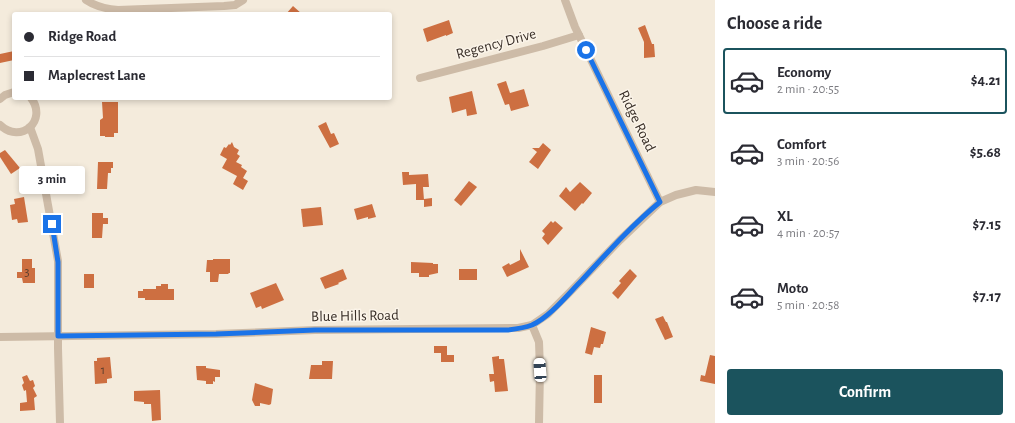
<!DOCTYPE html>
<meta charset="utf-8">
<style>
:root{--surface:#fff;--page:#f7f7f7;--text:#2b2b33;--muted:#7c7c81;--line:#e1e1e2;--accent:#1b535d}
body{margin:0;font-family:"Alegreya Sans",sans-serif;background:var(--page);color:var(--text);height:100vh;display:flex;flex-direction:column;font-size:15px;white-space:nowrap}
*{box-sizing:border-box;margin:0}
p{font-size:13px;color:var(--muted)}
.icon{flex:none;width:22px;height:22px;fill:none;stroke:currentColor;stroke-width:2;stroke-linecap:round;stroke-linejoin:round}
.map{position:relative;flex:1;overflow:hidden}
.details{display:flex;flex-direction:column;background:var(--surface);width:300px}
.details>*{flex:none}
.top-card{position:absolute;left:12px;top:12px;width:380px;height:88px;border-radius:4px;box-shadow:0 2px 6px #0003;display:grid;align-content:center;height:88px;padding:0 12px;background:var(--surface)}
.end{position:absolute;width:18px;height:18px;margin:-9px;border:5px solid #1a73e8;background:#fff;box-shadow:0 0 0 2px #fff}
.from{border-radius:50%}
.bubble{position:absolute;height:28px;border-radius:4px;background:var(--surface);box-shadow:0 2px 6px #0003;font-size:13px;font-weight:700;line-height:28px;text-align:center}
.car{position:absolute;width:12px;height:24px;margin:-12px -6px;border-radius:5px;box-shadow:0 0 3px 1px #0007;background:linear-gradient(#fff 24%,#345 0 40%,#fff 0 76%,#345 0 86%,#fff 0)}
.top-card b{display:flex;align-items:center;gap:14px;height:38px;font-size:15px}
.top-card b+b{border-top:1px solid var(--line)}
.top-card i{width:10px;height:10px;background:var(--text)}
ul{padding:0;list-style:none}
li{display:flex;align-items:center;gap:12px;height:66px;margin:0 8px 6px;padding:0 4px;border:2px solid transparent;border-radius:4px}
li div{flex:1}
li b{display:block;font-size:15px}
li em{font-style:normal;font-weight:700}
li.current{border-color:var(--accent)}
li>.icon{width:36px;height:36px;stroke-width:1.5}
h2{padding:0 12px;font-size:18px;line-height:48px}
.primary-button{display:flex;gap:8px;margin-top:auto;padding:8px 12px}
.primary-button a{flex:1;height:46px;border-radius:4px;background:var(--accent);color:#fff;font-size:16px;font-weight:700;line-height:46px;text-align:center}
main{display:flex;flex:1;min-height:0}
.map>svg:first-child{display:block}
</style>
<main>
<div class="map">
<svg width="715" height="423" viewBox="0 0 715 423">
<rect width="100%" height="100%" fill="#f4ebdc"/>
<g fill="#cd6f41">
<path d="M 293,6 L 302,14 L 286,14 Z"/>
<path d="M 449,20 L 453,33 L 446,36 L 446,35 L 427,42 L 423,29 Z"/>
<path d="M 645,25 L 652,44 L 654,44 L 655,57 L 644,58 L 644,42 L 638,28 Z"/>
<path d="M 14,51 L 14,60 L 0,63 L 0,54 Z"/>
<path d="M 506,81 L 510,93 L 524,89 L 529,106 L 511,111 L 509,104 L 505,105 L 497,84 Z"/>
<path d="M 472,91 L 477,114 L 467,116 L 466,109 L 452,113 L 449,97 Z"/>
<path d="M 102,102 L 118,102 L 118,133 L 114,133 L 114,137 L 105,137 L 105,136 L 100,136 L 100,120 L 103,118 Z"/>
<path d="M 326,122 L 331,134 L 334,133 L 339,144 L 330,148 L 318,126 Z"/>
<path d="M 232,142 L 234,147 L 239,150 L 237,154 L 240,156 L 236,162 L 242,165 L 241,167 L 247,171 L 243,178 L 248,181 L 243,190 L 233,184 L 237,176 L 222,168 L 227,159 L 220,155 L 224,147 L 226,148 L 229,144 L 230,145 Z"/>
<path d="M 543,143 L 551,150 L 538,169 L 529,162 L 537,152 L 532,148 L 539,148 Z"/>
<path d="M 5,150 L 20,168 L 11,174 L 0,157 L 0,153 Z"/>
<path d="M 98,162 L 113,162 L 113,168 L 111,168 L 111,173 L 108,173 L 107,189 L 97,189 Z"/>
<path d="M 402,172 L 409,172 L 409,175 L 428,174 L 429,187 L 423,187 L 424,200 L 416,200 L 416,184 L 403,185 Z"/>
<path d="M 469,181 L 477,187 L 461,206 L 454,200 Z"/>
<path d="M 580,182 L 592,193 L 583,204 L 582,203 L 575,211 L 559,196 L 566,187 L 570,192 Z"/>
<path d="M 24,197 L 28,222 L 18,223 L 17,219 L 12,220 L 10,205 L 15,204 L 14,199 Z"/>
<path d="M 432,198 L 432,206 L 424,207 L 424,199 Z"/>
<path d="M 372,204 L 376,217 L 368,219 L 368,217 L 357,220 L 354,209 Z"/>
<path d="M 321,207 L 323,225 L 303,227 L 301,209 Z"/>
<path d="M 92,213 L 103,213 L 103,218 L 108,218 L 108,224 L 103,224 L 102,238 L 92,238 Z"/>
<path d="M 551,221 L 553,223 L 555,221 L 563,228 L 548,245 L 542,238 L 545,234 L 542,231 Z"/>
<path d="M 520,249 L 529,267 L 507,277 L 502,267 L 509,263 L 510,265 L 520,260 Z"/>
<path d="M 22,259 L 32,259 L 32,268 L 35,268 L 35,283 L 23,283 L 22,278 L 17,278 L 17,272 L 22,272 Z"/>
<path d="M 213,259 L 230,259 L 230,273 L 229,273 L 228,274 L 219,274 L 218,282 L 210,282 L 210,272 L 206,272 L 207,260 L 213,260 Z"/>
<path d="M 411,262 L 433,263 L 433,264 L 438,264 L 438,273 L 429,275 L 429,277 L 419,277 L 419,273 L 411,273 Z"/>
<path d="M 343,269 L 347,279 L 338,283 L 339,284 L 325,289 L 320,278 Z"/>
<rect x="459" y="269" width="18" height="11"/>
<path d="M 630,269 L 637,276 L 618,299 L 612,293 L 621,283 L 619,281 Z"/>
<rect x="84" y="274" width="10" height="14"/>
<path d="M 276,283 L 284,300 L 262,309 L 261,306 L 256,308 L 250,293 Z"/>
<path d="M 161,284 L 168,284 L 168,289 L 174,289 L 174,300 L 145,300 L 145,298 L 138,298 L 138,291 L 143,291 L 143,289 L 156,289 L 156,286 L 161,286 Z"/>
<path d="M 663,316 L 666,322 L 667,322 L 673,337 L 665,340 L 655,319 Z"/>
<path d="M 591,327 L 606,332 L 603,344 L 601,344 L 600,348 L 594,347 L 592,355 L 585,353 Z"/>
<path d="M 434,346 L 447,346 L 447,355 L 454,355 L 454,362 L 441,362 L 441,353 L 434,353 Z"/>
<path d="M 710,355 L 715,356 L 715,384 L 700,381 L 701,375 L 705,376 Z"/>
<path d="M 499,356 L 499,359 L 504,359 L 508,391 L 495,392 L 494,381 L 490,382 L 489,374 L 494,374 L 492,357 Z"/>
<path d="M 110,357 L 112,378 L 107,379 L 107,383 L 95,384 L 94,361 L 97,361 L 97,358 Z"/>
<path d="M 322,361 L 333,361 L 332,379 L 309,379 L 311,365 L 322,365 Z"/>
<path d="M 196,366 L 206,366 L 206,368 L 220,370 L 220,377 L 215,377 L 215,382 L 213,381 L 213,384 L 206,384 L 206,381 L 197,380 Z"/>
<path d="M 27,375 L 30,381 L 33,380 L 35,386 L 33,388 L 37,396 L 34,398 L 35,410 L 20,411 L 20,403 L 27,402 L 26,390 L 24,391 L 22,385 L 24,383 L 22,377 Z"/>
<rect x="594" y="375" width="8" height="28"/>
<path d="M 255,383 L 273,389 L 271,404 L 269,405 L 260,403 L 260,406 L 255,406 L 252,400 Z"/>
<path d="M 160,390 L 161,420 L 152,421 L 151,404 L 144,404 L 144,402 L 134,401 L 134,391 Z"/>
</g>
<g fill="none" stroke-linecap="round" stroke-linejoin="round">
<g stroke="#cdbba7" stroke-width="8">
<path d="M 86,0 C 96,7 106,9 118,10 L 224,6 L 235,5 L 243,0"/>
<path d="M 565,0 L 575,27 L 660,202"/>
<path d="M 420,78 L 543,46 L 579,35"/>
<path d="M 0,99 L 5,95 L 14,92"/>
<path d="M 0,125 C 21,145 48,120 31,98"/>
<path d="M 30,127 L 38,149 L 58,261 L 58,348 L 60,423"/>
<path d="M 532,325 L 539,342 L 540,370 L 539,423"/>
<path d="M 0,337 L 216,334 L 315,330 L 518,328 L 532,325 L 548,314 L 569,293 L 620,240 L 660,202 L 676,195 L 696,190 L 715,192"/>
</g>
</g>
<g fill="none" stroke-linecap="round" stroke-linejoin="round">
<path stroke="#1a73e8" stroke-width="5" d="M 52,224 L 58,262 L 58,336 L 216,334 L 315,330 L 508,330 C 516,329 524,328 532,325 C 550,317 568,294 582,280 C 607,253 632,225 660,202 L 586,50"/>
</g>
<g text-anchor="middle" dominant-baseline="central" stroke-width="3" stroke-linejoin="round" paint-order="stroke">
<g font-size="13" fill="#5e3f2e">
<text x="27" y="272">3</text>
<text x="103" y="370">1</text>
</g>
<g font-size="15" fill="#392f28" stroke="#fbf4e9">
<text transform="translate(496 44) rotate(-15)">Regency Drive</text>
<text transform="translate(637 121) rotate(64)">Ridge Road</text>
<text transform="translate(355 316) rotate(-1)">Blue Hills Road</text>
</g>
</g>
</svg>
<i class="end from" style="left:586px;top:50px"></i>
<i class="end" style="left:52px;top:224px"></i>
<div class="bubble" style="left:19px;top:166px;width:66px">3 min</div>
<i class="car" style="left:540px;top:370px;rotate:356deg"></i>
<div class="top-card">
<b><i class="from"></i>Ridge Road</b>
<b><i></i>Maplecrest Lane</b>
</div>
</div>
<section class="details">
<h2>Choose a ride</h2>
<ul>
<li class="current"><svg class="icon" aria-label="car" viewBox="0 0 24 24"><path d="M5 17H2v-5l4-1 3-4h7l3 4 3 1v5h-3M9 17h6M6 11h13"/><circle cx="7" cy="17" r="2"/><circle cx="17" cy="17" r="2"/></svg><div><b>Economy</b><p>2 min · 20:55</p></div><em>$4.21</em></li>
<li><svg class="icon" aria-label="car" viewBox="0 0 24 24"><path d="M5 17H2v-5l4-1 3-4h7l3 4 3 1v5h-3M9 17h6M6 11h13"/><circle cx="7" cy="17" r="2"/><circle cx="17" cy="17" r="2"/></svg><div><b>Comfort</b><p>3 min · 20:56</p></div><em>$5.68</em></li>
<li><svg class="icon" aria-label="car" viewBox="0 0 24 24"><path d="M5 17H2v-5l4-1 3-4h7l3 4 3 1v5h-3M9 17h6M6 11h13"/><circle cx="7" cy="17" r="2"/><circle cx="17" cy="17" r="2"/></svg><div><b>XL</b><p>4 min · 20:57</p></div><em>$7.15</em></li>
<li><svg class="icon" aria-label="car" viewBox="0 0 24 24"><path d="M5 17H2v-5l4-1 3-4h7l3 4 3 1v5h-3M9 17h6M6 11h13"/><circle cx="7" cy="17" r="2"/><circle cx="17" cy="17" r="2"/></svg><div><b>Moto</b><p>5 min · 20:58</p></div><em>$7.17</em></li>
</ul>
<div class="primary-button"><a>Confirm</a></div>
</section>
</main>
